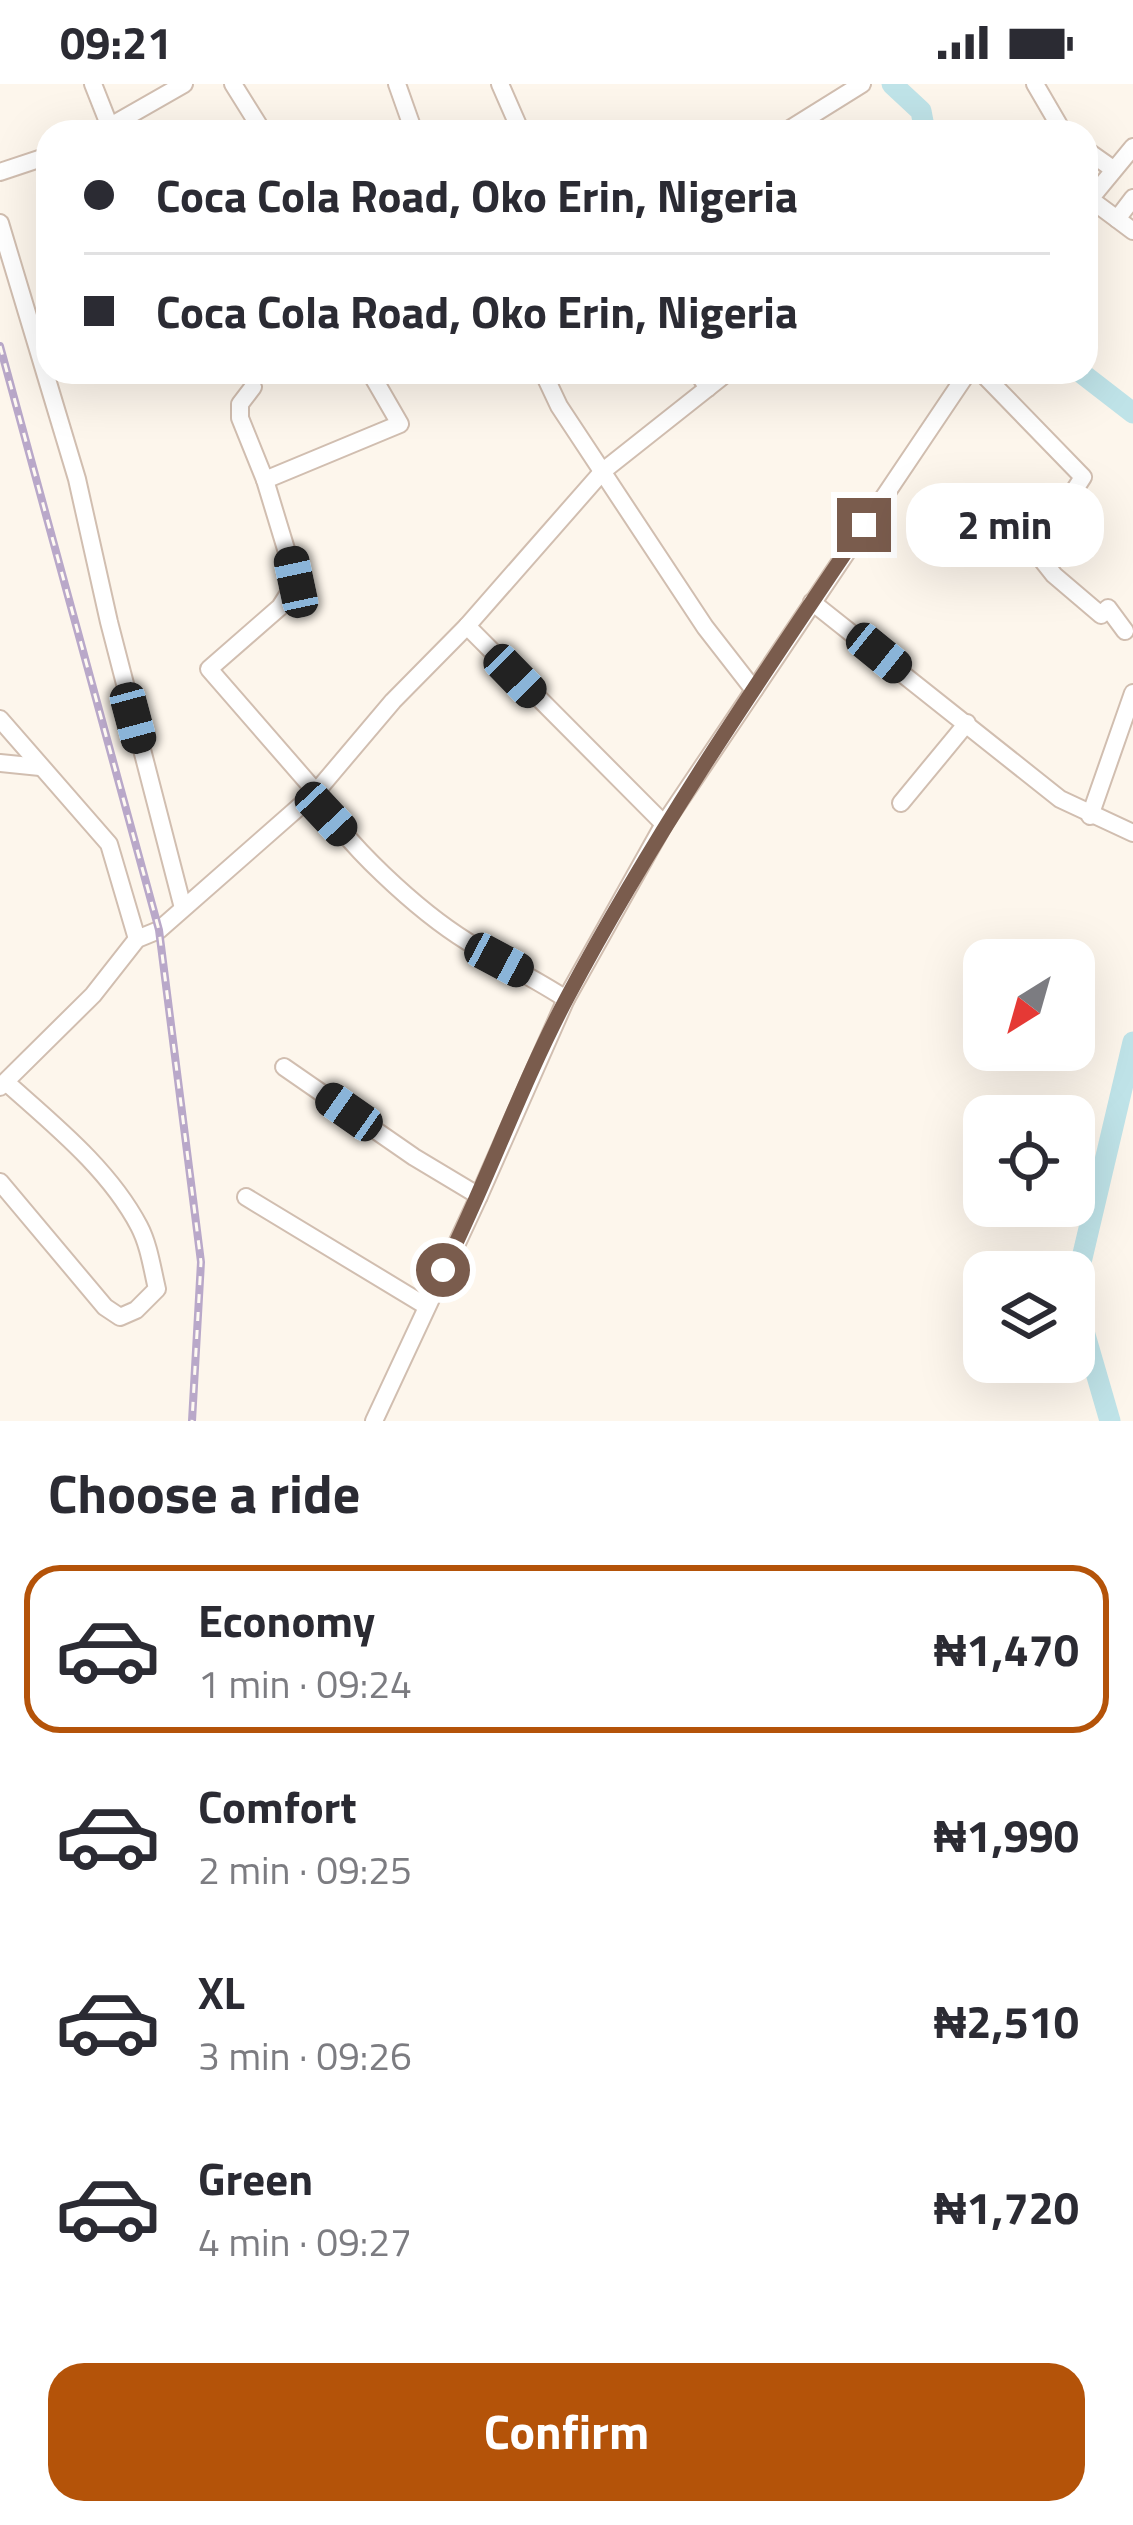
<!DOCTYPE html>
<meta charset="utf-8">
<style>
:root{--surface:#fff;--page:#f2f2f3;--text:#2b2b33;--muted:#7c7c81;--line:#e1e1e2;--accent:#b45309}
body{margin:0;font-family:"Titillium Web",sans-serif;background:var(--page);color:var(--text);height:100vh;display:flex;flex-direction:column;font-size:45px;white-space:nowrap}
*{box-sizing:border-box;margin:0}
p{font-size:39px;color:var(--muted)}
.icon{flex:none;width:66px;height:66px;fill:none;stroke:currentColor;stroke-width:2;stroke-linecap:round;stroke-linejoin:round}
.map{position:relative;height:1337px;overflow:hidden}
.side{display:flex;flex-direction:column;background:var(--surface);flex:1}
.side>*{flex:none}
.top-card{position:absolute;left:36px;top:36px;width:1062px;height:264px;border-radius:36px;box-shadow:0 12px 48px #0002;display:grid;align-content:center;height:264px;padding:0 48px;background:var(--surface)}
.needle{width:78px;rotate:217deg}
.buttons{position:absolute;left:963px;top:855px;display:grid;gap:24px}
.buttons a{display:grid;place-items:center;width:132px;height:132px;border-radius:24px;background:var(--surface);box-shadow:0 12px 48px #0002;font-size:60px}
.end{position:absolute;width:54px;height:54px;margin:-27px;border:15px solid #7a5c4d;background:#fff;box-shadow:0 0 0 6px #fff}
.from{border-radius:50%}
.bubble{position:absolute;height:84px;border-radius:36px;background:var(--surface);box-shadow:0 12px 48px #0002;font-size:39px;font-weight:700;line-height:84px;text-align:center}
.car{position:absolute;width:36px;height:72px;margin:-36px -18px;border-radius:15px;box-shadow:0 0 9px 3px #0007;background:linear-gradient(#222 24%,#8ab4d8 0 40%,#222 0 76%,#8ab4d8 0 86%,#222 0)}
.top-card b{display:flex;align-items:center;gap:42px;height:114px;font-size:45px}
.top-card b+b{border-top:3px solid var(--line)}
.top-card i{width:30px;height:30px;background:var(--text)}
ul{padding:0;list-style:none}
li{display:flex;align-items:center;gap:36px;height:168px;margin:0 24px 18px;padding:0 24px;border:6px solid transparent;border-radius:36px}
li div{flex:1}
li b{display:block;font-size:45px}
li em{font-style:normal;font-weight:700}
li.current{border-color:var(--accent)}
li>.icon{width:108px;height:108px;stroke-width:1.5}
h2{padding:0 48px;font-size:54px;line-height:144px}
.cta{display:flex;gap:24px;margin-top:auto;padding:24px 48px}
.cta a{flex:1;height:138px;border-radius:36px;background:var(--accent);color:#fff;font-size:48px;font-weight:700;line-height:138px;text-align:center}
.status{display:flex;justify-content:space-between;align-items:center;height:84px;padding:0 60px;background:var(--surface);direction:ltr}
.status svg{height:33px;fill:currentColor}
.map>svg:first-child{display:block}
</style>
<div class="status"><b>09:21</b><svg viewBox="0 0 49 12"><path d="M0 12V9h3v3zM5 12V6h3v6zM10 12V3h3v9zM15 12V0h3v12zM26 1h20v11H26zM47 4h2v5h-2z"/></svg></div>
<div class="map">
<svg width="1133" height="1337" viewBox="0 0 1133 1337">
<rect width="100%" height="100%" fill="#fdf6ec"/>
<g fill="none" stroke-linecap="round" stroke-linejoin="round">
<g stroke="#bfe3e8" stroke-width="21">
<path d="M 892,0 L 921,27 L 925,48"/>
<path d="M 1080,288 L 1133,329"/>
<path d="M 1074,1208 L 1133,958"/>
<path d="M 1074,1213 L 1110,1337"/>
</g>
<defs>
<g id="minor">
<path d="M 93,0 L 110,43"/>
<path d="M 233,0 L 263,48"/>
<path d="M 397,0 L 414,48"/>
<path d="M 500,0 L 521,48"/>
<path d="M 1035,0 L 1063,48"/>
<path d="M 100,48 L 184,0"/>
<path d="M 785,48 L 862,0"/>
<path d="M 1086,66 L 1113,85"/>
<path d="M 0,88 L 48,72"/>
<path d="M 1090,115 L 1117,135 L 1133,114"/>
<path d="M 1086,120 L 1133,63"/>
<path d="M 1117,135 L 1133,147"/>
<path d="M 0,139 L 77,395 L 109,538 L 183,824"/>
<path d="M 370,288 L 400,340 L 265,396 L 296,498 L 280,523 L 209,585 L 316,708 C 340,757 421,829 468,858 C 500,878 534,894 566,915"/>
<path d="M 543,288 L 559,322 L 705,543 L 754,606"/>
<path d="M 697,288 L 708,304"/>
<path d="M 981,288 L 1083,393 L 1035,467 L 1054,491 L 1101,531 L 1108,524 L 1125,547"/>
<path d="M 253,303 L 240,320 L 240,334 L 265,396"/>
<path d="M 812,518 L 1060,715 L 1133,749"/>
<path d="M 467,542 L 664,740"/>
<path d="M 0,635 L 109,760 L 137,855"/>
<path d="M 0,679 L 40,683"/>
<path d="M 901,719 L 967,639"/>
<path d="M 1090,732 L 1133,609"/>
<path d="M 284,983 L 414,1073 L 479,1112"/>
<path d="M 0,1003 L 93,911 L 137,855 L 159,846 L 316,708 L 393,617 L 467,542 L 603,387 L 728,288"/>
<path d="M 0,1098 L 105,1223 L 120,1233 L 136,1226 L 157,1205 C 152,1184 149,1161 139,1142 C 109,1085 54,1041 7,999"/>
<path d="M 246,1113 L 426,1222"/>
<path d="M 374,1337 L 479,1112 L 566,915 L 664,740 L 968,288"/>
</g>
</defs>
<use href="#minor" stroke="#d1beb0" stroke-width="20"/>
<use href="#minor" stroke="#fff" stroke-width="16"/>
<defs>
<path id="rail" d="M 0,262 L 159,846 L 201,1178 L 192,1337"/>
</defs>
<use href="#rail" stroke="#b9a8c9" stroke-width="8"/>
<use href="#rail" stroke="#fffaf3" stroke-width="3" stroke-dasharray="9" stroke-linecap="butt"/>
</g>
<g fill="none" stroke-linecap="round" stroke-linejoin="round">
<path stroke="#7a5c4d" stroke-width="15" d="M 443,1186 C 488,1096 521,1000 568,912 C 655,748 760,595 864,441"/>
</g>
</svg>
<div class="buttons">
<a><svg class="needle" viewBox="-14 -14 28 28"><path d="M0-13l5 13h-10z" fill="#e53935"/><path d="M0 13l5-13h-10z" fill="#7c7c81"/></svg></a>
<a><svg class="icon" aria-label="locate" viewBox="0 0 24 24"><circle cx="12" cy="12" r="6"/><path d="M12 2v4M12 18v4M2 12h4M18 12h4"/></svg></a>
<a><svg class="icon" aria-label="layers" viewBox="0 0 24 24"><path d="M12 4l9 5-9 5-9-5zM3 14l9 5 9-5"/></svg></a>
</div>
<i class="end from" style="left:443px;top:1186px"></i>
<i class="end" style="left:864px;top:441px"></i>
<div class="bubble" style="left:906px;top:399px;width:198px">2 min</div>
<i class="car" style="left:296px;top:498px;rotate:348deg"></i>
<i class="car" style="left:879px;top:569px;rotate:129deg"></i>
<i class="car" style="left:515px;top:592px;rotate:136deg"></i>
<i class="car" style="left:133px;top:634px;rotate:165deg"></i>
<i class="car" style="left:326px;top:730px;rotate:137deg"></i>
<i class="car" style="left:499px;top:876px;rotate:118deg"></i>
<i class="car" style="left:349px;top:1028px;rotate:305deg"></i>
<div class="top-card">
<b><i class="from"></i>Coca Cola Road, Oko Erin, Nigeria</b>
<b><i></i>Coca Cola Road, Oko Erin, Nigeria</b>
</div>
</div>
<section class="side">
<h2>Choose a ride</h2>
<ul>
<li class="current"><svg class="icon" aria-label="car" viewBox="0 0 24 24"><path d="M5 17H2v-5l4-1 3-4h7l3 4 3 1v5h-3M9 17h6M6 11h13"/><circle cx="7" cy="17" r="2"/><circle cx="17" cy="17" r="2"/></svg><div><b>Economy</b><p>1 min · 09:24</p></div><em>₦1,470</em></li>
<li><svg class="icon" aria-label="car" viewBox="0 0 24 24"><path d="M5 17H2v-5l4-1 3-4h7l3 4 3 1v5h-3M9 17h6M6 11h13"/><circle cx="7" cy="17" r="2"/><circle cx="17" cy="17" r="2"/></svg><div><b>Comfort</b><p>2 min · 09:25</p></div><em>₦1,990</em></li>
<li><svg class="icon" aria-label="car" viewBox="0 0 24 24"><path d="M5 17H2v-5l4-1 3-4h7l3 4 3 1v5h-3M9 17h6M6 11h13"/><circle cx="7" cy="17" r="2"/><circle cx="17" cy="17" r="2"/></svg><div><b>XL</b><p>3 min · 09:26</p></div><em>₦2,510</em></li>
<li><svg class="icon" aria-label="car" viewBox="0 0 24 24"><path d="M5 17H2v-5l4-1 3-4h7l3 4 3 1v5h-3M9 17h6M6 11h13"/><circle cx="7" cy="17" r="2"/><circle cx="17" cy="17" r="2"/></svg><div><b>Green</b><p>4 min · 09:27</p></div><em>₦1,720</em></li>
</ul>
<div class="cta"><a>Confirm</a></div>
</section>
